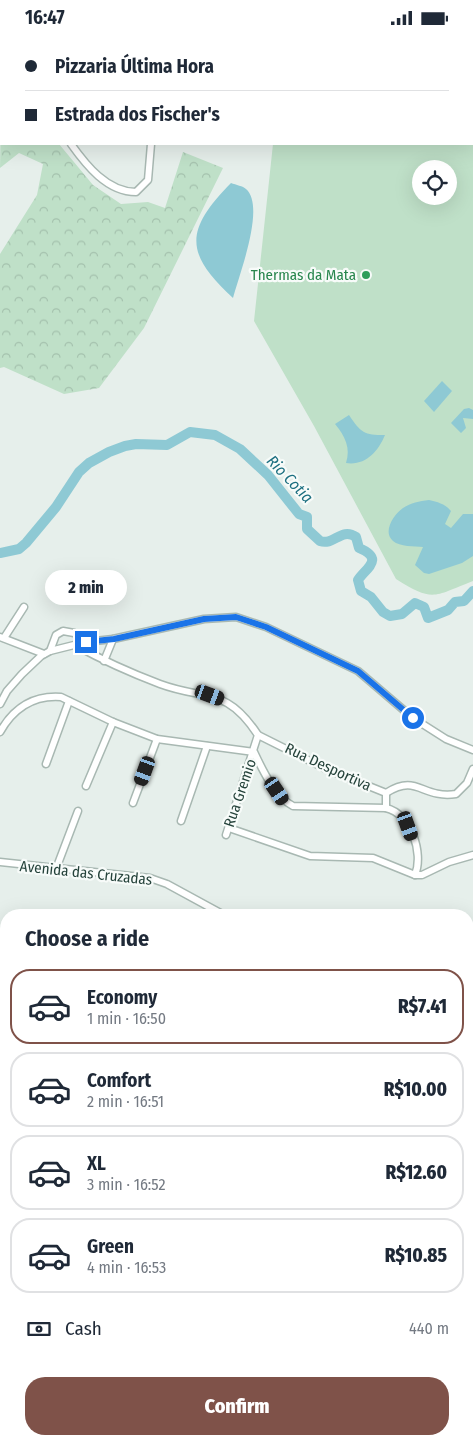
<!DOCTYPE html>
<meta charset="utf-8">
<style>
:root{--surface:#fff;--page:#f2f2f3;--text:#1f2937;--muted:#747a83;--line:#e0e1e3;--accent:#7f5249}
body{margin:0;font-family:"Fira Sans Condensed",sans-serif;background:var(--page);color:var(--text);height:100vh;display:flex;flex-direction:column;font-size:19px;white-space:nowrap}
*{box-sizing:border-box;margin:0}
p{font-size:16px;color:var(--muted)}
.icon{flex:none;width:28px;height:28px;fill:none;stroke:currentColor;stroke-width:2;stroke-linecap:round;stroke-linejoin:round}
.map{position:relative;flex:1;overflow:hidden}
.sheet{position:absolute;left:0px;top:874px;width:474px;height:536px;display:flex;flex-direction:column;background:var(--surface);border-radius:20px 20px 0 0;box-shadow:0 5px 20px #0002}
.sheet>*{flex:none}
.banner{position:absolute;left:0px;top:0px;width:474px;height:110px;box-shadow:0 5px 20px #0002;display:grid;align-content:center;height:110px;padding:0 25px;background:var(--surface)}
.fabs{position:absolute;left:412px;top:125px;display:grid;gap:10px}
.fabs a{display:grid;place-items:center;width:45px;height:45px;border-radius:50%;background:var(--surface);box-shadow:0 5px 20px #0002;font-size:25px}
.end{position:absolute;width:22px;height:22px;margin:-11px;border:6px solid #1a73e8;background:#fff;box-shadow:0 0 0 2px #fff}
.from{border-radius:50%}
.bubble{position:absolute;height:35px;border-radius:18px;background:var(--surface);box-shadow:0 5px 20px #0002;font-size:16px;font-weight:800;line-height:35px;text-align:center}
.car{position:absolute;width:15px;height:30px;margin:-15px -8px;border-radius:6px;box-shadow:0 0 4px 1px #0007;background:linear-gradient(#222 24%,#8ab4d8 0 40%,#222 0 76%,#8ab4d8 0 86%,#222 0)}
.banner b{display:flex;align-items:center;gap:18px;height:48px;font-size:19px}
.banner b+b{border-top:1px solid var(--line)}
.banner i{width:12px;height:12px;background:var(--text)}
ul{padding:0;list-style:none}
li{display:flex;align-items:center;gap:15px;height:75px;margin:0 10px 8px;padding:0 15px;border:2px solid var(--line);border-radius:20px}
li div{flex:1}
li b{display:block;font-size:19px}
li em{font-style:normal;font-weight:800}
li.current{border-color:var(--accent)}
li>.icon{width:45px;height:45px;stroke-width:1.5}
h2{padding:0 25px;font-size:22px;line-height:60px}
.pay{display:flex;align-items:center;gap:12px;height:55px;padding:0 25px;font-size:19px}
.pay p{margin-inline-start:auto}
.primary-button{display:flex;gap:10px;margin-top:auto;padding:10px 25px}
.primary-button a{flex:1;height:58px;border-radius:20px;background:var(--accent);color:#fff;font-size:20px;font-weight:800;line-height:58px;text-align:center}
.status{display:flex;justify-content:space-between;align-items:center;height:35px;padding:0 25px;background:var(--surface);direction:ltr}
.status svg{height:14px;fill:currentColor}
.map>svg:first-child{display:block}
</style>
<div class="status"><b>16:47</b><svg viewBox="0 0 49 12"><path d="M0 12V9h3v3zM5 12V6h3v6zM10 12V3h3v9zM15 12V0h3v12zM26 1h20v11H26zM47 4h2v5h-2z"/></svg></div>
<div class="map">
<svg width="473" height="1409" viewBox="0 0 473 1409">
<defs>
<pattern id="forest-crowns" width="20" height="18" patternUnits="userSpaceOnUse" patternTransform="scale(1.25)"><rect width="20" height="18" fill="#bfe0c8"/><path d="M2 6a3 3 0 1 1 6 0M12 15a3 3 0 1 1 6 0" fill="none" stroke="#a4c1ad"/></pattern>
</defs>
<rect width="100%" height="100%" fill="#e6efeb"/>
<g fill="url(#forest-crowns)">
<path d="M 1,79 L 1,109 L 59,109 L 93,150 L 121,169 L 148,167 L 165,173 L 183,117 L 223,133 L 144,293 L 99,353 L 64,359 L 4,332 L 0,333 L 0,219 L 37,160 L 43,129 L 19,118 L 0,133 Z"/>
<path d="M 468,968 L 473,968 L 473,1235 L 468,1236 Z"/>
<path d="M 473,1306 L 473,1366 L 468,1367 L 468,1307 Z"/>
<path d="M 241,1404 L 428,1404 L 429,1409 L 240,1409 Z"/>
</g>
<path fill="#bfe0c8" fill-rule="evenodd" d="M 293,0 L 473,0 L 473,546 C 434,561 434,568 396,544 L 314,391 L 254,286 L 273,109 L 472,109 L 472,1 ZM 421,134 L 449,134 L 449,161 L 421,161 Z"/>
<g fill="#8ec9d4">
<path d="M 231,148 C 236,150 243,151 246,154 C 266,171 239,240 233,263 C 184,218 185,195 231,148 Z"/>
<path d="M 442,346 L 452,356 L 434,377 L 424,366 Z"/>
<path d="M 469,373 L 473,375 L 473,384 L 463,383 L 466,393 L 461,398 L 451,388 L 464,374 Z"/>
<path d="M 349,380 C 361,398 364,400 385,400 C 378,417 365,431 346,428 C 351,413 345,401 335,389 Z"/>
<path d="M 429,465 C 438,467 445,469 451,476 L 445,489 L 451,493 L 463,479 L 473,479 L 473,521 L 462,528 L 429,539 L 424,538 L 415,530 L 423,512 C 414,511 400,512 393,506 C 382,497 394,479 403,473 C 411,468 419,466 429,465 Z"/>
</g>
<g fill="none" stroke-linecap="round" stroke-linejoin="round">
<path stroke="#8ec9d4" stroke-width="10" d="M 0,518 L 19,514 L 26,508 L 56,472 L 79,437 L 89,428 L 109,417 L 125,411 L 136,409 L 167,410 L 190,397 L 215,400 L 240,414 L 268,440 L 299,479 L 307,482 L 307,494 L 320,506 C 334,511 341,492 356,502 L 359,513 C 385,524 366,533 358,545 L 361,556 L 371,562 L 383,577 L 390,581 L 402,579 L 415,568 L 424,572 L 428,583 L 448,575 L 455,567 L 464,566 L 473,556"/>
<defs>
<g id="minor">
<path d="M 111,0 L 113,1"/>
<path d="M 0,63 L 1,62"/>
<path d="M 71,109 C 86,130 107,157 136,157 L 148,145 L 151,109"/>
<path d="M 0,602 L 44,619"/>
<path d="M 4,603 L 24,572"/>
<path d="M 75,610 C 102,625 131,638 160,649 C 206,666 226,651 258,700 L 226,800"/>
<path d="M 50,616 L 56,600 L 63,596 L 74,598 L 86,607"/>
<path d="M 104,626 L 113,604"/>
<path d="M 0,669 L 7,656 L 22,639 L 41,621 L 50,616 L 86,607 L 113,604 L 204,584 L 236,582 L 266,592 L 358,636 L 413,683 L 446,704 L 473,715"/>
<path d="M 0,697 C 13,674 33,660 61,662 L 113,687 L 157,704 L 254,717 C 262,734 275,762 293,771 L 386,773 C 411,779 424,818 415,840"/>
<path d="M 258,700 L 324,733 L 386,758 L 386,773"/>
<path d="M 46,729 L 69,666"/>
<path d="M 86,751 L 113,687"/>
<path d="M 386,758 C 418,738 421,764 456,759 L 467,748 L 473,734"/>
<path d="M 133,768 L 157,704"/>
<path d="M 181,786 L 207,711"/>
<path d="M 229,793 L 310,821 L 373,823 L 415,840 L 422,840 L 449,827 L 473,820"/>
<path d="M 0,827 L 150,843 L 167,849 L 224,880"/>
<path d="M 56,834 L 78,776"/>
<path d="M 0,968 L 6,969"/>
<path d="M 304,1404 L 320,1409"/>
<path d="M 28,1409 L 31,1404"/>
<path d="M 227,1409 L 228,1404"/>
</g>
</defs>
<use href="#minor" stroke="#a8b8b2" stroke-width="9"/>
<use href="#minor" stroke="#fff" stroke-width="6"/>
</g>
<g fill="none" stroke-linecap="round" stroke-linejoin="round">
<path stroke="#1a73e8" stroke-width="6" d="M 86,607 L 114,604 L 204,584 L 236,582 L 266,592 L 358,636 L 413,683"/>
</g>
<circle fill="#2e9e5b" stroke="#f7fbf9" stroke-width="2" cx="366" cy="240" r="5"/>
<g text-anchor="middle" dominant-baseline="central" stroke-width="4.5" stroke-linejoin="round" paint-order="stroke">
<g font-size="15" fill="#27864d" stroke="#f7fbf9" text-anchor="end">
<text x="356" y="240">Thermas da Mata</text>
</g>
<g font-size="15" fill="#24423a" stroke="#f7fbf9">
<text transform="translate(328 732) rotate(25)">Rua Desportiva</text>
<text transform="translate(240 758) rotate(-71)">Rua Gremio</text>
<text transform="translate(86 838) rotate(6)">Avenida das Cruzadas</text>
</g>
<g font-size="16" font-style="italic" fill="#1c6f80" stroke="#f7fbf9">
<text transform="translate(290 444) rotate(46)">Rio Cotia</text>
</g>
</g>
</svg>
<div class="fabs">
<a><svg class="icon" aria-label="locate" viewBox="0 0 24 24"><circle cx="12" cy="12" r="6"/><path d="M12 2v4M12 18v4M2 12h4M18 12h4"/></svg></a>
</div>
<i class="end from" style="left:413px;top:683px"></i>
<i class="end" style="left:86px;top:607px"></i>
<div class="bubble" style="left:45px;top:535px;width:82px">2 min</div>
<i class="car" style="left:210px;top:660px;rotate:110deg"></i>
<i class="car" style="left:145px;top:736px;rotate:200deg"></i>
<i class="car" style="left:277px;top:756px;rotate:146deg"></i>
<i class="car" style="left:408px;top:791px;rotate:160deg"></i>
<div class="banner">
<b><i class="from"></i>Pizzaria Última Hora</b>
<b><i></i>Estrada dos Fischer's</b>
</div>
<section class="sheet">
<h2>Choose a ride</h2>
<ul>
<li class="current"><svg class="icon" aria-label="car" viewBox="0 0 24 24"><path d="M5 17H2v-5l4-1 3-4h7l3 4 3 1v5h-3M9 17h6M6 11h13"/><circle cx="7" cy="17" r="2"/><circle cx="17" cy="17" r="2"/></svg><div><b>Economy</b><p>1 min · 16:50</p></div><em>R$7.41</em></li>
<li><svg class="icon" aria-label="car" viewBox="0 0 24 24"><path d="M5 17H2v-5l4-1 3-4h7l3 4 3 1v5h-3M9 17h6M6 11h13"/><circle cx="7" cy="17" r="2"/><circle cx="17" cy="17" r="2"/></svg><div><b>Comfort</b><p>2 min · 16:51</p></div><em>R$10.00</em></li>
<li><svg class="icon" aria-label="car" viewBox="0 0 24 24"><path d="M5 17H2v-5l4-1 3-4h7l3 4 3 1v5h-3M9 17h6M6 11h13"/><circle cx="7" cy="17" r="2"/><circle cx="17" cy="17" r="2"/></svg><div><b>XL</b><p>3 min · 16:52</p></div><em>R$12.60</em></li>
<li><svg class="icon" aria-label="car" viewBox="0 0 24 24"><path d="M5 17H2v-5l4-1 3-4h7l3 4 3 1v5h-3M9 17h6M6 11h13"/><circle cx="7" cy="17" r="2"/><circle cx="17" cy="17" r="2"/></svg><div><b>Green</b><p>4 min · 16:53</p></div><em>R$10.85</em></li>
</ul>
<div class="pay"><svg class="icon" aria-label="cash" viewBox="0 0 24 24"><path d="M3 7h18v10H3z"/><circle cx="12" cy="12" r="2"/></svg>Cash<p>440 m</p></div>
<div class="primary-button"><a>Confirm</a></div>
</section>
</div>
